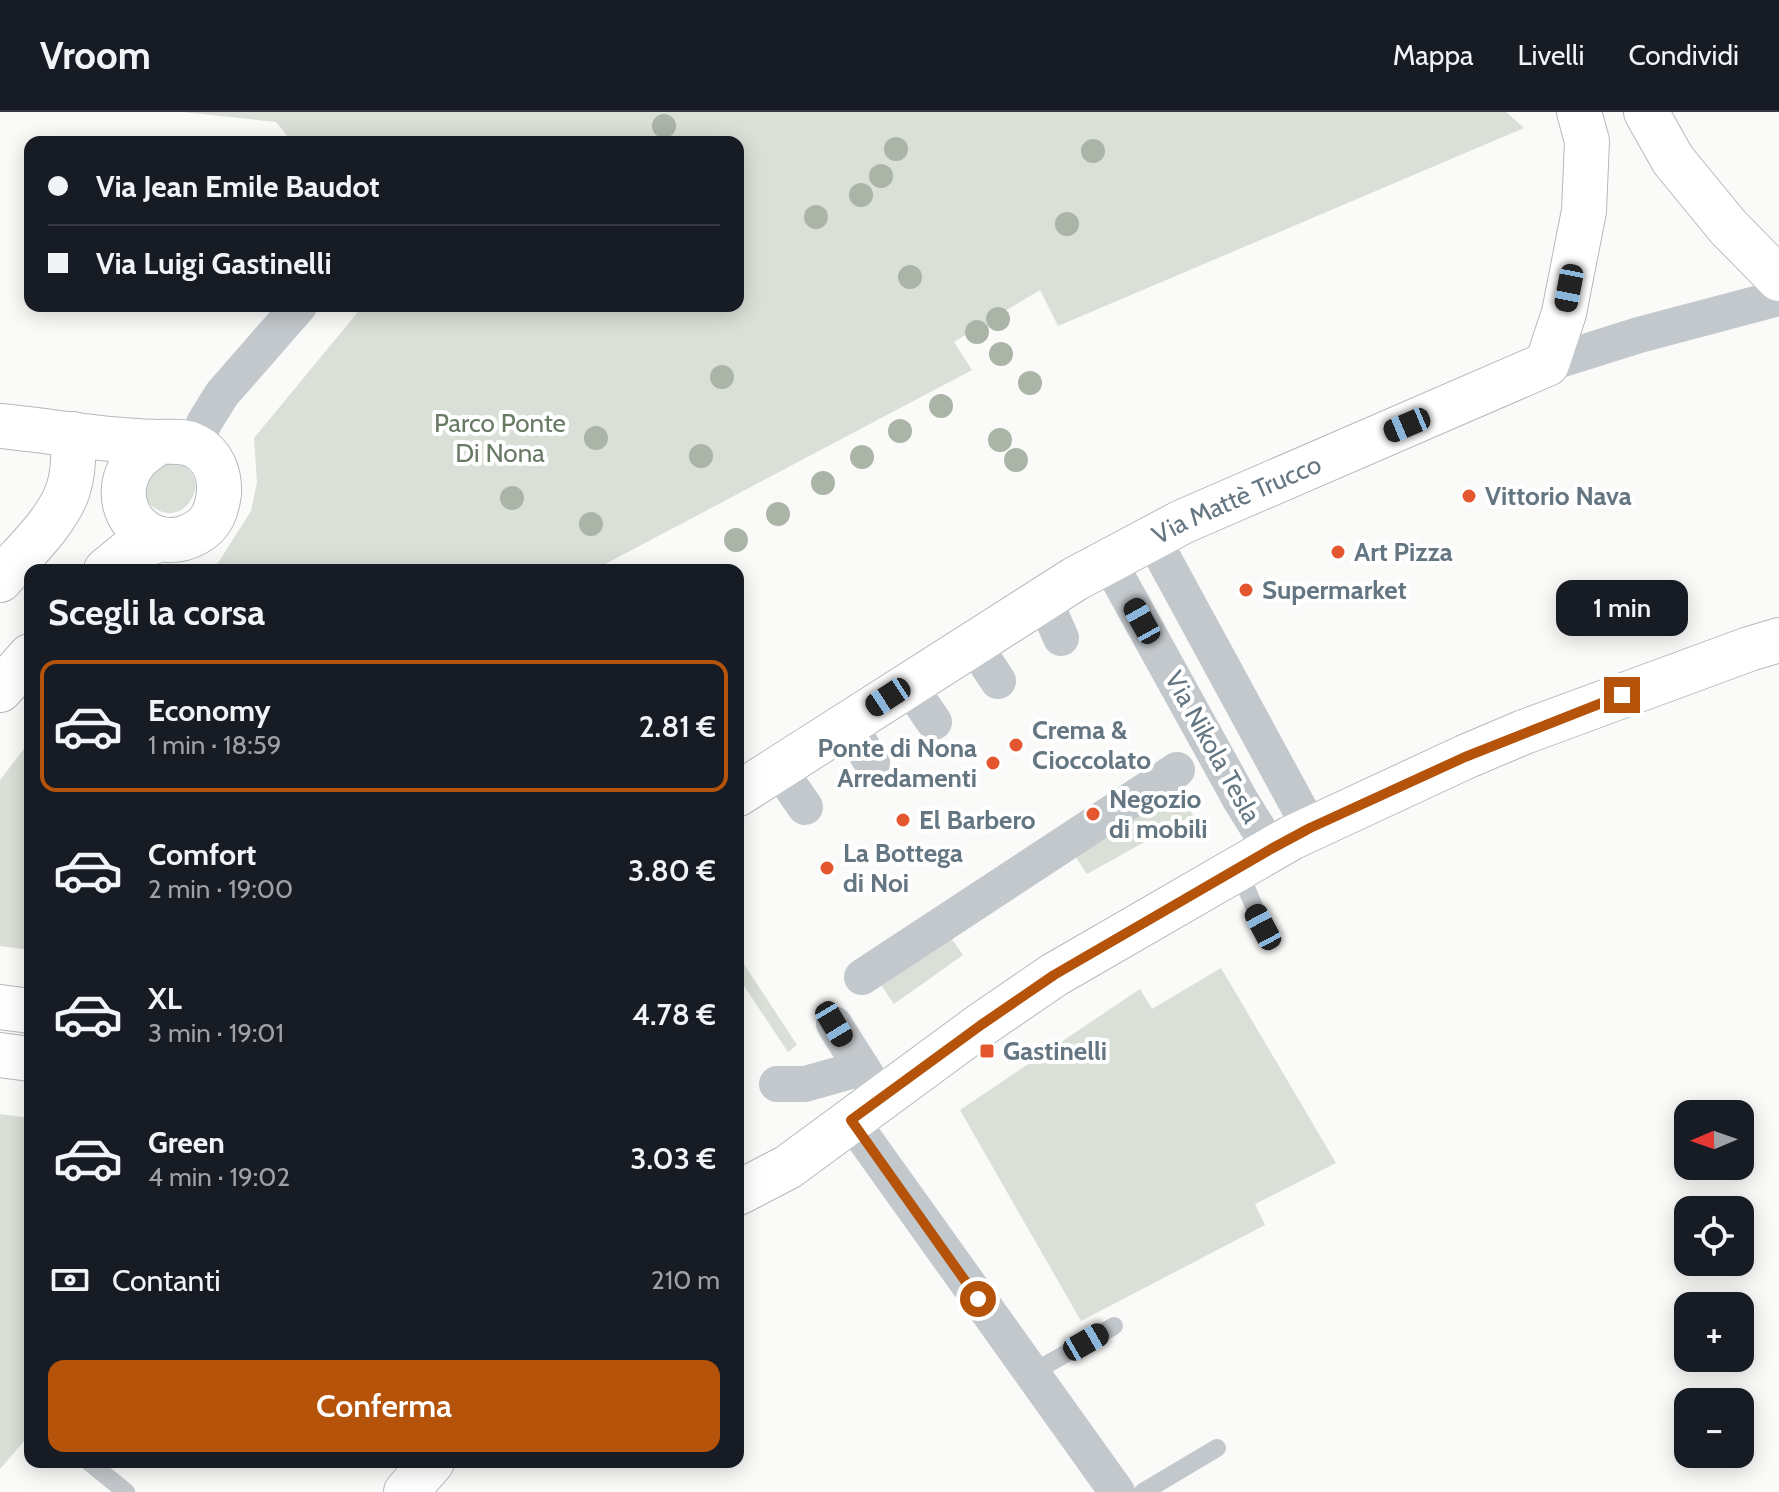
<!DOCTYPE html>
<html lang="it">
<meta charset="utf-8">
<style>
:root{--surface:#171b24;--page:#242831;--text:#f1f3f6;--muted:#9ea1a6;--line:#363941;--accent:#b45309}
body{margin:0;font-family:Cabin,sans-serif;background:var(--page);color:var(--text);height:100vh;display:flex;flex-direction:column;font-size:30px;white-space:nowrap}
*{box-sizing:border-box;margin:0}
p{font-size:26px;color:var(--muted)}
.icon{flex:none;width:44px;height:44px;fill:none;stroke:currentColor;stroke-width:2;stroke-linecap:round;stroke-linejoin:round}
.map{position:relative;flex:1;overflow:hidden}
.sheet{position:absolute;left:24px;top:452px;width:720px;height:904px;display:flex;flex-direction:column;background:var(--surface);border-radius:16px;box-shadow:0 4px 20px #0003}
.sheet>*{flex:none}
.guide{position:absolute;left:24px;top:24px;width:720px;height:176px;border-radius:16px;box-shadow:0 4px 20px #0003;display:grid;align-content:center;height:176px;padding:0 24px;background:var(--surface)}
.needle{width:52px;rotate:268deg}
.fabs{position:absolute;left:1674px;top:988px;display:grid;gap:16px}
.fabs a{display:grid;place-items:center;width:80px;height:80px;border-radius:16px;background:var(--surface);box-shadow:0 4px 20px #0003;font-size:40px}
.end{position:absolute;width:36px;height:36px;margin:-18px;border:10px solid #b45309;background:#fff;box-shadow:0 0 0 4px #fff}
.from{border-radius:50%}
.bubble{position:absolute;height:56px;border-radius:16px;background:var(--surface);box-shadow:0 4px 20px #0003;font-size:26px;font-weight:600;line-height:56px;text-align:center}
.car{position:absolute;width:24px;height:48px;margin:-24px -12px;border-radius:10px;box-shadow:0 0 6px 2px #0007;background:linear-gradient(#222 24%,#8ab4d8 0 40%,#222 0 76%,#8ab4d8 0 86%,#222 0)}
.guide b{display:flex;align-items:center;gap:28px;height:76px;font-size:30px}
.guide b+b{border-top:2px solid var(--line)}
.guide i{width:20px;height:20px;background:var(--text)}
ul{padding:0;list-style:none}
li{display:flex;align-items:center;gap:24px;height:132px;margin:0 16px 12px;padding:0 8px;border:4px solid transparent;border-radius:16px}
li div{flex:1}
li b{display:block;font-size:30px}
li em{font-style:normal;font-weight:600}
li.active{border-color:var(--accent)}
li>.icon{width:72px;height:72px;stroke-width:1.5}
h2{padding:0 24px;font-size:36px;line-height:96px}
.pay{display:flex;align-items:center;gap:20px;height:88px;padding:0 24px;font-size:30px}
.pay p{margin-inline-start:auto}
.button{display:flex;gap:16px;margin-top:auto;padding:16px 24px}
.button a{flex:1;height:92px;border-radius:16px;background:var(--accent);color:#fff;font-size:32px;font-weight:600;line-height:92px;text-align:center}
header{display:flex;align-items:center;gap:48px;box-sizing:border-box;height:112px;padding:0 40px;background:var(--surface);border-bottom:2px solid var(--line)}
header strong{font-size:38px}
nav{display:flex;gap:44px;margin-inline-start:auto;font-size:28px}
.map>svg:first-child{display:block}
</style>
<header>
<strong>Vroom</strong>
<nav><a>Mappa</a><a>Livelli</a><a>Condividi</a></nav>
</header>
<div class="map">
<svg width="1779" height="1380" viewBox="0 0 1779 1380">
<rect width="100%" height="100%" fill="#fafaf8"/>
<g fill="#dadfd7">
<path d="M 183,0 L 1506,0 L 1524,16 L 1058,214 L 1040,178 L 954,230 L 972,258 L 594,458 L 196,458 L 218,451 L 251,399 L 257,371 L 254,326 L 363,194 L 738,194 L 738,30 L 292,30 L 276,10 Z"/>
<path d="M 171,347 C 187,354 194,359 196,376 C 188,404 164,410 145,387 L 144,364 Z"/>
<path d="M 30,629 L 30,838 L 0,834 L 0,668 Z"/>
<path d="M 1177,674 L 1193,703 L 1087,762 L 1073,741 Z"/>
<path d="M 947,820 L 963,843 L 894,892 L 877,867 Z"/>
<path d="M 738,843 L 797,933 L 788,940 L 738,865 Z"/>
<path d="M 1221,856 L 1336,1051 L 1255,1092 L 1265,1113 L 1081,1209 L 960,998 L 1140,877 L 1152,897 Z"/>
<path d="M 0,1002 L 30,1006 L 30,1322 L 0,1357 Z"/>
</g>
<g fill="none" stroke-linecap="round" stroke-linejoin="round">
<defs>
<g id="secondary">
<path d="M 1646,0 L 1673,48 L 1728,115 L 1779,167"/>
<path d="M 0,314 C 41,318 82,325 122,328 C 134,329 147,330 159,330 C 172,330 184,328 195,334 C 213,343 220,362 219,381 C 217,398 212,412 196,421 C 147,448 102,392 135,349 C 142,341 151,335 160,330"/>
<path d="M 106,458 L 128,440 L 160,427"/>
<path d="M 0,468 C 22,442 57,411 68,378 C 74,360 74,341 73,322"/>
<path d="M 0,578 L 30,544"/>
<path id="s1" d="M 738,682 L 1075,467 L 1182,410 L 1547,252 L 1564,201 L 1584,99 L 1587,29 L 1579,0"/>
<path d="M 0,895 L 30,899"/>
<path d="M 0,943 L 30,947"/>
<path d="M 738,1081 L 788,1055 L 981,913 L 1054,863 L 1291,726 L 1465,645 L 1524,620 L 1749,537 L 1779,528"/>
<path d="M 406,1380 L 432,1350"/>
</g>
</defs>
<use href="#secondary" stroke="#b3babf" stroke-width="46"/>
<g stroke="#c3c8cc" stroke-width="18">
<path d="M 1238,757 L 1263,815"/>
<path d="M 1032,1261 L 1114,1214"/>
<path d="M 89,1350 L 126,1380"/>
<path d="M 1143,1380 L 1217,1336"/>
</g>
<g stroke="#c3c8cc" stroke-width="36">
<path d="M 1547,252 L 1639,223 L 1779,186"/>
<path d="M 195,334 L 204,311 L 222,282 L 299,194"/>
<path d="M 1153,427 L 1310,716"/>
<path d="M 1109,450 L 1241,689 L 1271,737"/>
<path d="M 1043,485 L 1061,526"/>
<path d="M 973,531 L 998,569"/>
<path d="M 908,572 L 934,610"/>
<path d="M 848,611 L 872,651"/>
<path d="M 778,656 L 805,695"/>
<path d="M 862,865 L 1177,658"/>
<path d="M 834,912 L 881,986"/>
<path d="M 777,972 L 805,972 L 862,956"/>
<path d="M 851,1008 L 1117,1380"/>
</g>
<use href="#secondary" stroke="#fff" stroke-width="44"/>
</g>
<g fill="#aab4a7">
<circle cx="664" cy="14" r="12"/>
<circle cx="896" cy="37" r="12"/>
<circle cx="1093" cy="39" r="12"/>
<circle cx="881" cy="64" r="12"/>
<circle cx="861" cy="83" r="12"/>
<circle cx="816" cy="105" r="12"/>
<circle cx="1067" cy="112" r="12"/>
<circle cx="910" cy="165" r="12"/>
<circle cx="998" cy="207" r="12"/>
<circle cx="977" cy="220" r="12"/>
<circle cx="1001" cy="242" r="12"/>
<circle cx="722" cy="265" r="12"/>
<circle cx="1030" cy="271" r="12"/>
<circle cx="941" cy="294" r="12"/>
<circle cx="900" cy="319" r="12"/>
<circle cx="596" cy="326" r="12"/>
<circle cx="1000" cy="328" r="12"/>
<circle cx="701" cy="344" r="12"/>
<circle cx="862" cy="345" r="12"/>
<circle cx="1016" cy="348" r="12"/>
<circle cx="823" cy="371" r="12"/>
<circle cx="512" cy="386" r="12"/>
<circle cx="778" cy="402" r="12"/>
<circle cx="591" cy="412" r="12"/>
<circle cx="736" cy="428" r="12"/>
</g>
<g fill="none" stroke-linecap="round" stroke-linejoin="round">
<path stroke="#b45309" stroke-width="10" d="M 978,1187 L 851,1008 L 981,913 L 1054,863 L 1271,737 L 1310,716 L 1465,645 L 1622,583"/>
</g>
<g fill="#e4572e" stroke="#fff" stroke-width="3">
<circle cx="1469" cy="384" r="8"/>
<circle cx="1338" cy="440" r="8"/>
<circle cx="1246" cy="478" r="8"/>
<circle cx="1016" cy="633" r="8"/>
<circle cx="993" cy="651" r="8"/>
<circle cx="1093" cy="702" r="8"/>
<circle cx="903" cy="708" r="8"/>
<circle cx="827" cy="756" r="8"/>
<rect x="979" y="931" width="16" height="16" rx="4"/>
</g>
<g text-anchor="middle" dominant-baseline="central" stroke-width="8" stroke-linejoin="round" paint-order="stroke">
<g font-size="26" fill="#687a64" stroke="#fff">
<text x="500" y="311">Parco Ponte<tspan x="500" dy="30">Di Nona</tspan></text>
</g>
<g font-size="26" font-weight="bold" fill="#657683" stroke="#fff" text-anchor="start">
<text x="1485" y="384">Vittorio Nava</text>
<text x="1354" y="440">Art Pizza</text>
<text x="1262" y="478">Supermarket</text>
<text x="1032" y="618">Crema &amp;<tspan x="1032" dy="30">Cioccolato</tspan></text>
<text x="977" y="636" text-anchor="end">Ponte di Nona<tspan x="977" dy="30">Arredamenti</tspan></text>
<text x="1109" y="687">Negozio<tspan x="1109" dy="30">di mobili</tspan></text>
<text x="919" y="708">El Barbero</text>
<text x="843" y="741">La Bottega<tspan x="843" dy="30">di Noi</tspan></text>
<text x="1003" y="939">Gastinelli</text>
</g>
<g font-size="26" fill="#657683" stroke="#fff">
<text stroke="none"><textPath href="#s1" startOffset="580">Via Mattè Trucco</textPath></text>
<text transform="translate(1213 635) rotate(61)">Via Nikola Tesla</text>
</g>
</g>
</svg>
<div class="fabs">
<a><svg class="needle" viewBox="-14 -14 28 28"><path d="M0-13l5 13h-10z" fill="#e53935"/><path d="M0 13l5-13h-10z" fill="#9ea1a6"/></svg></a>
<a><svg class="icon" aria-label="locate" viewBox="0 0 24 24"><circle cx="12" cy="12" r="6"/><path d="M12 2v4M12 18v4M2 12h4M18 12h4"/></svg></a>
<a>+</a>
<a>−</a>
</div>
<i class="end from" style="left:978px;top:1187px"></i>
<i class="end" style="left:1622px;top:583px"></i>
<div class="bubble" style="left:1556px;top:468px;width:132px">1 min</div>
<i class="car" style="left:1569px;top:176px;rotate:191deg"></i>
<i class="car" style="left:1407px;top:313px;rotate:247deg"></i>
<i class="car" style="left:1142px;top:509px;rotate:331deg"></i>
<i class="car" style="left:888px;top:585px;rotate:237deg"></i>
<i class="car" style="left:1263px;top:815px;rotate:332deg"></i>
<i class="car" style="left:834px;top:912px;rotate:149deg"></i>
<i class="car" style="left:1086px;top:1230px;rotate:60deg"></i>
<div class="guide">
<b><i class="from"></i>Via Jean Emile Baudot</b>
<b><i></i>Via Luigi Gastinelli</b>
</div>
<section class="sheet">
<h2>Scegli la corsa</h2>
<ul>
<li class="active"><svg class="icon" aria-label="car" viewBox="0 0 24 24"><path d="M5 17H2v-5l4-1 3-4h7l3 4 3 1v5h-3M9 17h6M6 11h13"/><circle cx="7" cy="17" r="2"/><circle cx="17" cy="17" r="2"/></svg><div><b>Economy</b><p>1 min · 18:59</p></div><em>2.81 €</em></li>
<li><svg class="icon" aria-label="car" viewBox="0 0 24 24"><path d="M5 17H2v-5l4-1 3-4h7l3 4 3 1v5h-3M9 17h6M6 11h13"/><circle cx="7" cy="17" r="2"/><circle cx="17" cy="17" r="2"/></svg><div><b>Comfort</b><p>2 min · 19:00</p></div><em>3.80 €</em></li>
<li><svg class="icon" aria-label="car" viewBox="0 0 24 24"><path d="M5 17H2v-5l4-1 3-4h7l3 4 3 1v5h-3M9 17h6M6 11h13"/><circle cx="7" cy="17" r="2"/><circle cx="17" cy="17" r="2"/></svg><div><b>XL</b><p>3 min · 19:01</p></div><em>4.78 €</em></li>
<li><svg class="icon" aria-label="car" viewBox="0 0 24 24"><path d="M5 17H2v-5l4-1 3-4h7l3 4 3 1v5h-3M9 17h6M6 11h13"/><circle cx="7" cy="17" r="2"/><circle cx="17" cy="17" r="2"/></svg><div><b>Green</b><p>4 min · 19:02</p></div><em>3.03 €</em></li>
</ul>
<div class="pay"><svg class="icon" aria-label="cash" viewBox="0 0 24 24"><path d="M3 7h18v10H3z"/><circle cx="12" cy="12" r="2"/></svg>Contanti<p>210 m</p></div>
<div class="button"><a>Conferma</a></div>
</section>
</div>
